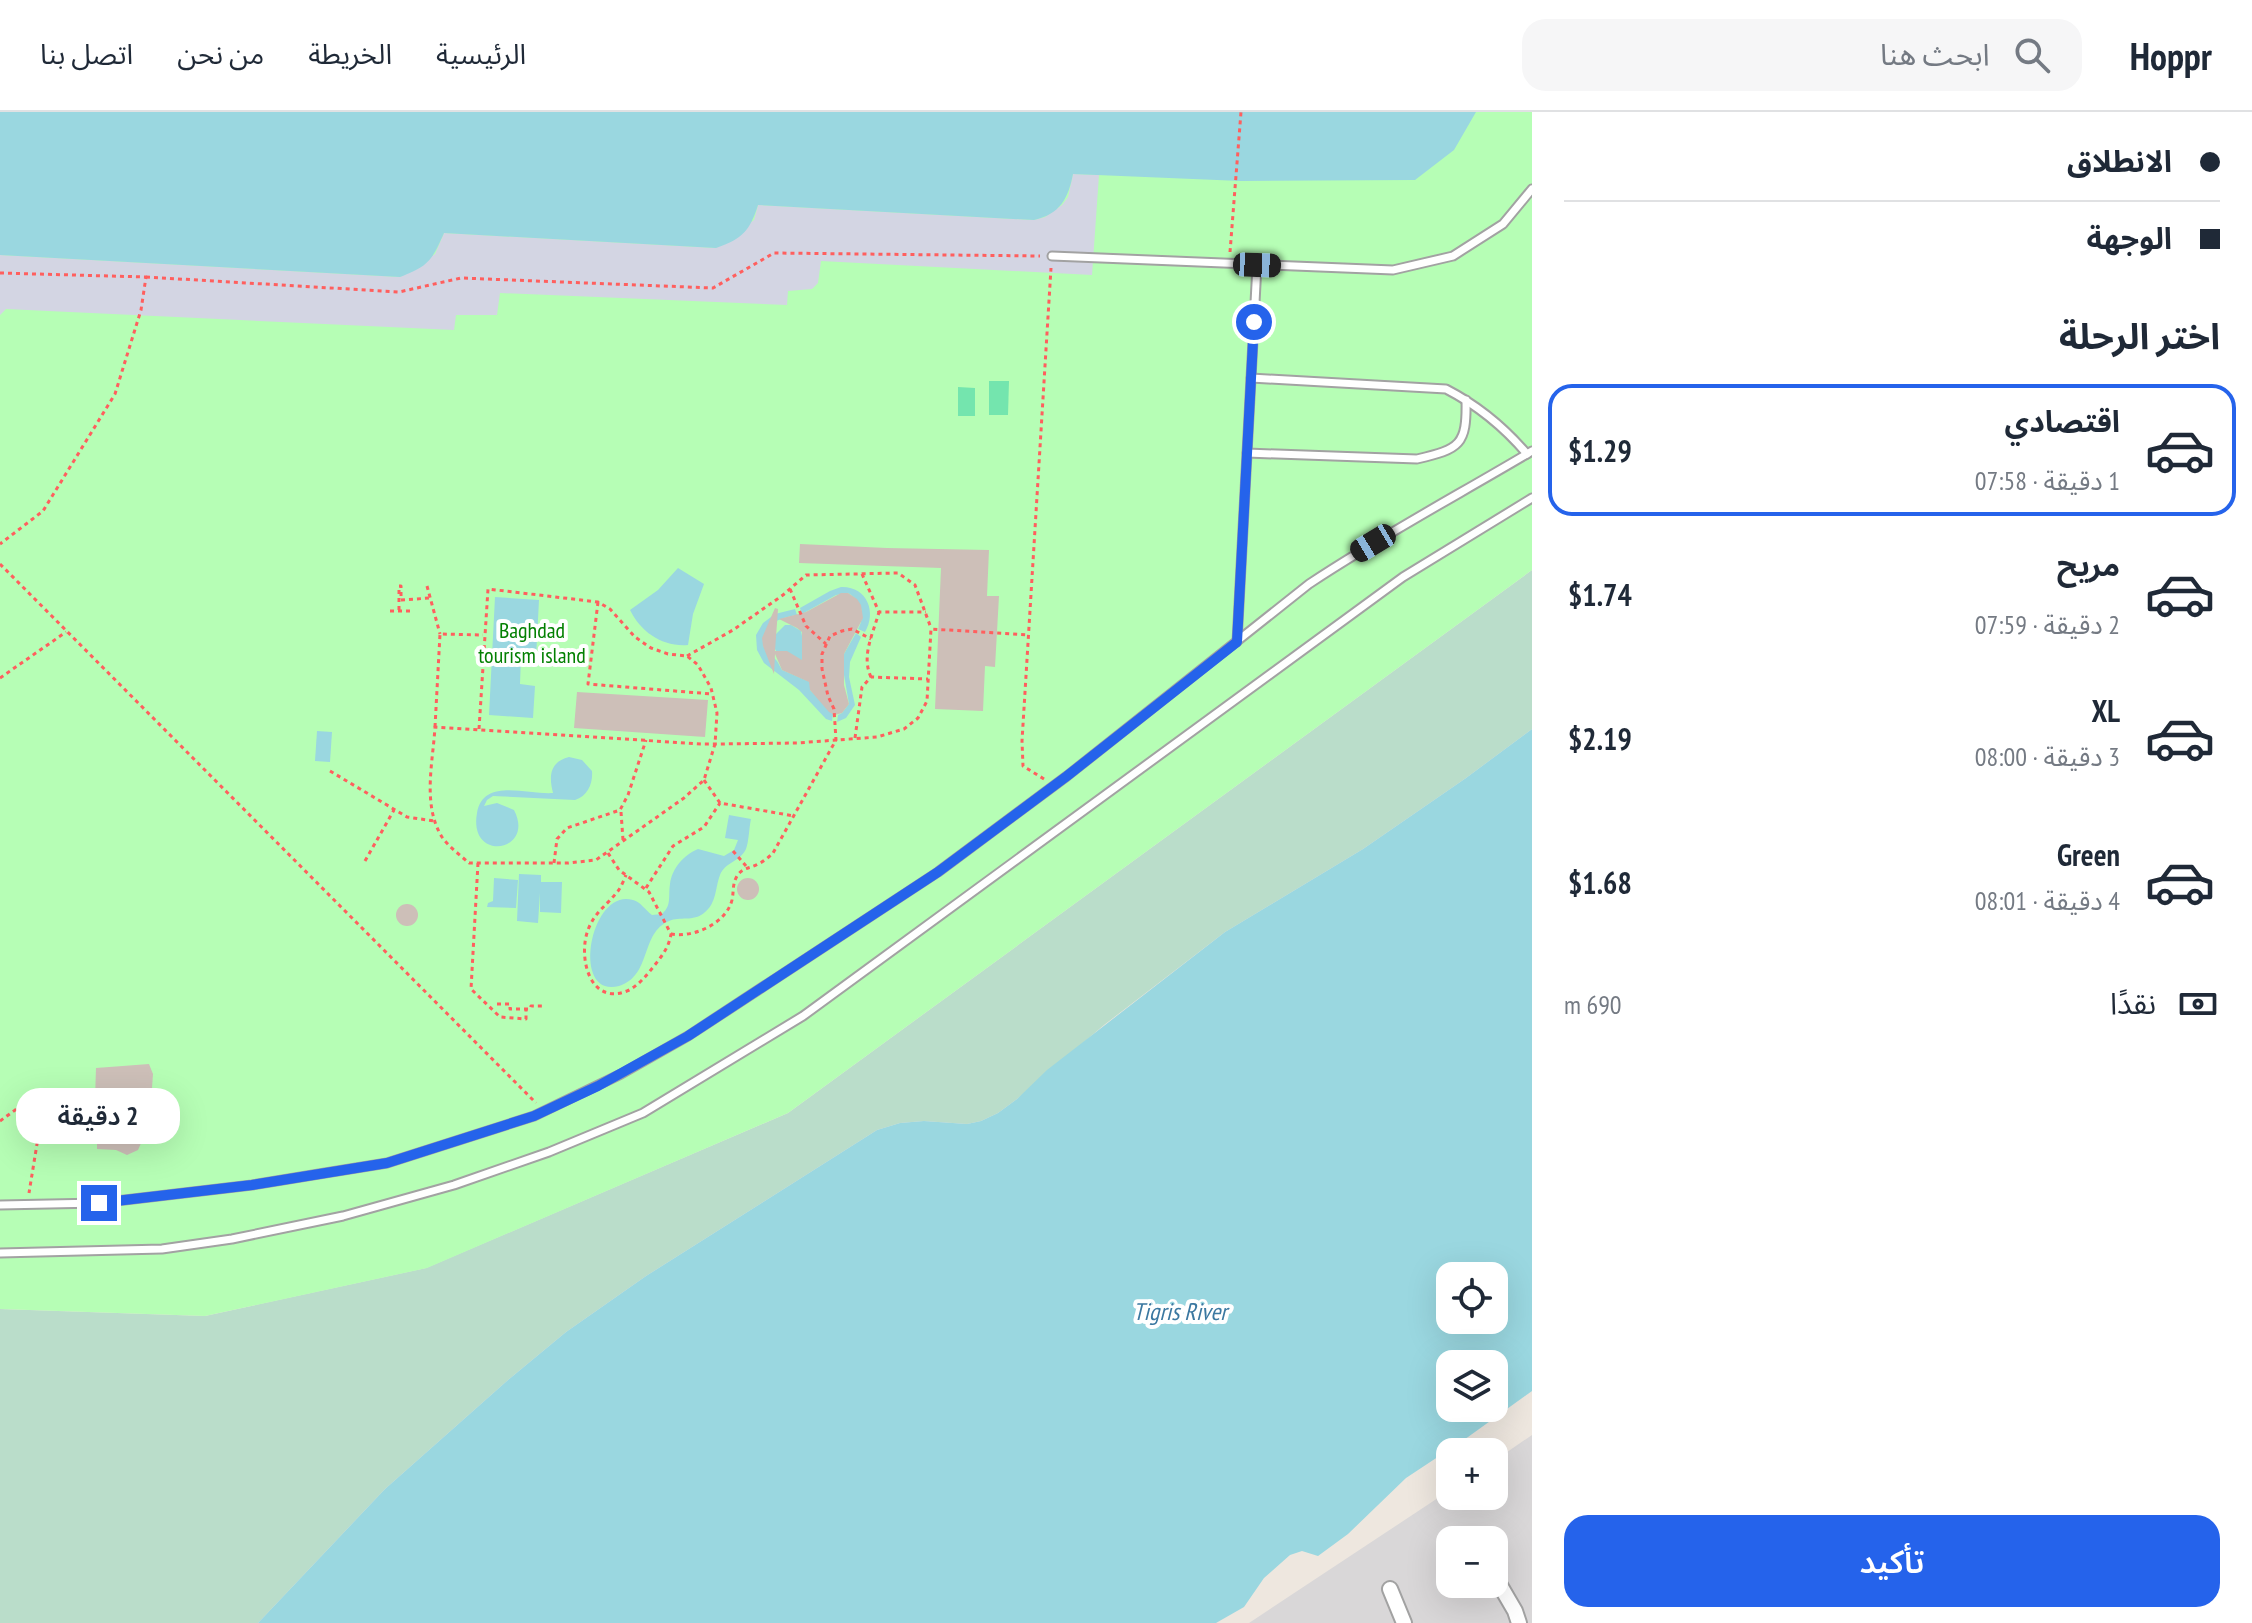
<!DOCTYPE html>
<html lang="ar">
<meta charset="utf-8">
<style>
:root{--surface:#fff;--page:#f6f6f7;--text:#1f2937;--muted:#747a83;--line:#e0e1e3;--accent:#2563eb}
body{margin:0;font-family:"PT Sans Narrow","Noto Sans Arabic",sans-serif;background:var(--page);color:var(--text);direction:rtl;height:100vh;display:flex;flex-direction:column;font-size:30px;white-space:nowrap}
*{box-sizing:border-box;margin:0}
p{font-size:26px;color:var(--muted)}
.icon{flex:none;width:44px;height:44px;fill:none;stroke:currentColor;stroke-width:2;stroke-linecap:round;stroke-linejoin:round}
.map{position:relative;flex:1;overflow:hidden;direction:ltr}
.details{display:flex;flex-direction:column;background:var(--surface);width:720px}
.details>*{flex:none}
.guide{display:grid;align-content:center;height:176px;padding:0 32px;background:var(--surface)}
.buttons{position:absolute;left:1436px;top:1150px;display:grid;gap:16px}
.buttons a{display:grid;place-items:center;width:72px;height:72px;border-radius:16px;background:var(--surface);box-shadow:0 8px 32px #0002;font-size:40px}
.end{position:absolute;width:36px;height:36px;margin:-18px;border:10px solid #2563eb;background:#fff;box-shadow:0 0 0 4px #fff}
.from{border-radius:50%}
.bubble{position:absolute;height:56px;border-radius:24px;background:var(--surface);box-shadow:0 8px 32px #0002;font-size:26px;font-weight:600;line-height:56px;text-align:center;direction:rtl}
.car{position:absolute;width:24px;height:48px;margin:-24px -12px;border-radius:10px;box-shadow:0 0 6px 2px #0007;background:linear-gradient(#222 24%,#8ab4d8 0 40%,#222 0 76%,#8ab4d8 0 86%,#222 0)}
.guide b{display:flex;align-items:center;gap:28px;height:76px;font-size:30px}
.guide b+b{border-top:2px solid var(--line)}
.guide i{width:20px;height:20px;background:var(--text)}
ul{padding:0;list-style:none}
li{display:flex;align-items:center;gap:24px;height:132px;margin:0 16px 12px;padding:0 16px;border:4px solid transparent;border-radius:24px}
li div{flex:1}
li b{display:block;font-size:30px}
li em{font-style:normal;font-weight:600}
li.selected{border-color:var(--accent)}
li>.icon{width:72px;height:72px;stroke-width:1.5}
h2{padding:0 32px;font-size:36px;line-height:96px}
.pay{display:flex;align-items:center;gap:20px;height:88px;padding:0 32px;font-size:30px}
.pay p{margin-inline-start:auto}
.button{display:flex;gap:16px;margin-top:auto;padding:16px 32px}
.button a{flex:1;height:92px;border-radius:24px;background:var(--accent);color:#fff;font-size:32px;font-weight:600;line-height:92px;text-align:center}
header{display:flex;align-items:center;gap:48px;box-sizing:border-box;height:112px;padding:0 40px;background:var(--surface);border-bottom:2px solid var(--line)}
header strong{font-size:38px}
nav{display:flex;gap:44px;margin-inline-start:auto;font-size:28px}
.search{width:560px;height:72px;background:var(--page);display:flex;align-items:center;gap:20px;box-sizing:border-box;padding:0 28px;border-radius:24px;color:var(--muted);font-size:30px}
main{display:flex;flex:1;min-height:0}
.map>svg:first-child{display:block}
</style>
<header>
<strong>Hoppr</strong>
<div class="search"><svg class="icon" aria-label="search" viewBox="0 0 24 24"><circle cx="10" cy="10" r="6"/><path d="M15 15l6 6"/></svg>ابحث هنا</div>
<nav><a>الرئيسية</a><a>الخريطة</a><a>من نحن</a><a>اتصل بنا</a></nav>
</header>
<main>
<section class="details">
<div class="guide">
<b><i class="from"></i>الانطلاق</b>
<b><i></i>الوجهة</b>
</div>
<h2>اختر الرحلة</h2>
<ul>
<li class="selected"><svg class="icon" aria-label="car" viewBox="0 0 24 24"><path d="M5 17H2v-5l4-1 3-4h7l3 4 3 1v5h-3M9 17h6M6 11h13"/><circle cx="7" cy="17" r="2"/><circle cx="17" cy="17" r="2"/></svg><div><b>اقتصادي</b><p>1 دقيقة · 07:58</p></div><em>$1.29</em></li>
<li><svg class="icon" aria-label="car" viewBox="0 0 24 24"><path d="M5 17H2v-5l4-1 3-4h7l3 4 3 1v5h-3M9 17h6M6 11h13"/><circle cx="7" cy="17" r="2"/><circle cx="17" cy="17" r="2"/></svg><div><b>مريح</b><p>2 دقيقة · 07:59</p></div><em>$1.74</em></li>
<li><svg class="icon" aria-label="car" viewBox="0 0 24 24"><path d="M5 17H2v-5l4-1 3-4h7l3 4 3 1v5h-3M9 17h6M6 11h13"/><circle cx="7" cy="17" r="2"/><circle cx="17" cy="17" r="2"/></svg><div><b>XL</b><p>3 دقيقة · 08:00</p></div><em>$2.19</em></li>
<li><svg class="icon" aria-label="car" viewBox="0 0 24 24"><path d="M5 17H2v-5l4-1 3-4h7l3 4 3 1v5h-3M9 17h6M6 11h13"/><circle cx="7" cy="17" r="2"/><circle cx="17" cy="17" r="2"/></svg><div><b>Green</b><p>4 دقيقة · 08:01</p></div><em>$1.68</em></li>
</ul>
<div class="pay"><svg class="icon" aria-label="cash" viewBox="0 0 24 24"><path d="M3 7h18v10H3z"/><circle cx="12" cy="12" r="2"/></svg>نقدًا<p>690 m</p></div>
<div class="button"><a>تأكيد</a></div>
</section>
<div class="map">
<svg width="1532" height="1511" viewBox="0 0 1532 1511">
<rect width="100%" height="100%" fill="#eee7df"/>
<path fill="#d9d7d8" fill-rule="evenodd" d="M 1532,1323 L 1532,1511 L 1249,1511 L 1450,1378 L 1450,1384 L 1494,1384 L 1494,1349 ZM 1450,1428 L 1494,1428 L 1494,1472 L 1450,1472 Z"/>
<path fill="#baddca" d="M 1532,458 L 1532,617 L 1466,666 L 1363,737 L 1225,820 L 1104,913 L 1017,987 L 998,1001 L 981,1009 L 967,1012 L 924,1009 L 900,1011 L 877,1018 L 646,1164 L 566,1220 L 508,1268 L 385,1377 L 258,1511 L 0,1511 L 0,1197 L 205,1204 L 426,1156 L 788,1001 Z"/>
<path fill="#b6feb5" d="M 0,0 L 1532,0 L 1532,458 L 788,1001 L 427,1156 L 205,1204 L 0,1197 Z"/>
<g fill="#74e5ae">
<path d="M 989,269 L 1009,269 L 1008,303 L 989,303 Z"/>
<path d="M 958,275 L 975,276 L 975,304 L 958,304 Z"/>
</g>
<path fill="#d3d5e3" d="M 1073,62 L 1099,63 L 1092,163 L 821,149 L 818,171 L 812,177 L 788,179 L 787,193 L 500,181 L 497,203 L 456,203 L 454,218 L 6,197 L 0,203 L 0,143 L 400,165 L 435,142 L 444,121 L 716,136 L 754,108 L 758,93 L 1034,108 L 1045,105 L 1062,93 L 1068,85 Z"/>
<g fill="#9ad7e0" fill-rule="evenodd">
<path d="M 0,0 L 1476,0 L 1454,38 L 1415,68 L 1241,69 L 1073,62 C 1068,87 1060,102 1034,108 L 758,93 C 750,118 743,127 716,136 L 444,121 C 432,148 429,154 400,165 L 0,143 Z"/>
<path d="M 678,456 L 704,472 L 693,502 L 688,533 C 662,535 641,520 630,498 L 658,478 Z"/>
<path d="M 841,475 C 867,474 877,500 865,520 L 858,517 C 866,503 862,489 848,481 L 836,483 L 802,502 L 800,496 L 830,479 Z"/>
<path d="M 495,485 L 539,488 L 536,546 L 521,545 L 520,572 L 535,574 L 533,606 L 489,603 Z"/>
<path d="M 795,497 L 797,503 C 779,506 762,512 763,534 L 777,549 L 782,558 L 810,570 L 810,578 L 833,602 L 832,609 L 826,607 L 799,578 L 764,551 L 757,538 L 756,523 L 763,511 L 775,502 Z"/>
<path d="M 785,513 L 791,513 L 801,519 L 808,553 L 778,542 L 775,537 L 775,523 Z"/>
<path d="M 856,521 L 861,525 L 850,550 L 849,565 L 855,593 L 846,606 L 837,610 L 838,603 L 842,601 L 849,592 L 843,557 L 844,542 Z"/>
<path d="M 1532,617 L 1532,1279 L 1468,1325 L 1406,1366 L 1348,1422 L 1318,1444 L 1302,1439 L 1290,1443 L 1264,1466 L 1244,1495 L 1216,1511 L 258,1511 L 385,1377 L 508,1268 L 566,1220 L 646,1164 L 877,1018 L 900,1011 L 924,1009 L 967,1012 L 981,1009 L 998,1001 L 1017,987 L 1047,958 L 1225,820 L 1363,737 L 1466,666 ZM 1450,1164 L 1494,1164 L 1494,1208 L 1450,1208 ZM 1450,1252 L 1494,1252 L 1494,1296 L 1450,1296 Z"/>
<path d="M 317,619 L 332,620 L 330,650 L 315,649 Z"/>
<path d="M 569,645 L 582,648 L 592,659 C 593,671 588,684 575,688 L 493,684 L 487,688 L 484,694 L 497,691 L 514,698 C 536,740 468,751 477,701 C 483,665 528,683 553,681 C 549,665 549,650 569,645 Z"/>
<path d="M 729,703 L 751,707 C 749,716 749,729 746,737 C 740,750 725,750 720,763 C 715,776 717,791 704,801 C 693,810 680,804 669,809 C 640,821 652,864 619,874 C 570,887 590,775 633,788 C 641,790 645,798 652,803 L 662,802 C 672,793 668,785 670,772 C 672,756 684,743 698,737 L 724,744 L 734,738 L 738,728 L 725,726 Z"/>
<path d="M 519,762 L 541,763 L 541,770 L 562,770 L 561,801 L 540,800 L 540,781 L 538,811 L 517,809 Z"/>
<path d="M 494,766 L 518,768 L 516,796 L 487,795 L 488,791 L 493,789 Z"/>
</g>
<g fill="#cdbfb8">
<path d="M 800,432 L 887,436 L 989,438 L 987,484 L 999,484 L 995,555 L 985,554 L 983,599 L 935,597 L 941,456 L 799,451 Z"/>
<path d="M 841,481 L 848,481 L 857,487 L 861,493 L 863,506 L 844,542 L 844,573 L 849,592 L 842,601 L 835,603 L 829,600 L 810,578 L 809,570 L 782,558 L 775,542 L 774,562 L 763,534 L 762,526 L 775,496 L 778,497 L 775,539 L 787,539 L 802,548 L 802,520 L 797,516 L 779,507 L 806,500 Z"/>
<path d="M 577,580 L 708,588 L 705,625 L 574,616 Z"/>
<circle cx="748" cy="777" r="11"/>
<circle cx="407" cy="803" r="11"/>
<path d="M 149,952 L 153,962 L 151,989 L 144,998 L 95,987 L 96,956 Z"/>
<path d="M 130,1011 L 141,1024 L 142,1029 L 138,1038 L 127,1043 L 116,1038 L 97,1037 L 97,1019 L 115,1019 Z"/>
</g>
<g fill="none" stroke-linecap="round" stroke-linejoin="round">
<defs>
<g id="lane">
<path d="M 1052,144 L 1393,158 L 1453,144 L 1503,112 L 1532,77"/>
<path d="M 1251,266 L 1446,277 C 1477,293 1504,315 1527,342"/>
<path d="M 1247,341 L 1417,347 C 1460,337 1467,333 1466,288"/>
<path d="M 1237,530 L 1257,153"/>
<path d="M 0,1093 L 99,1091 L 252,1073 L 325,1061 L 387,1051 L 534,1004 L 621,962 L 688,924 L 938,760 L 1067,664 L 1309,472 C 1381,424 1458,383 1532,339"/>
<path d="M 0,1141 L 162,1137 L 232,1127 L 343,1104 L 454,1073 L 549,1040 L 643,1001 L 803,904 L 1403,465 L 1532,386"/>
</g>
<g id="street">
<path d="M 1494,1463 L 1515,1499 L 1519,1511"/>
<path d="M 1390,1477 L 1404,1511"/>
</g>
</defs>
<use href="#lane" stroke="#a2a2a2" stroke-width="11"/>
<use href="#street" stroke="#a2a2a2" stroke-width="18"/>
<g stroke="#ff5f5e" stroke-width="3" stroke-dasharray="4 4" stroke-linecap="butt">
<path d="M 1230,140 L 1241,0"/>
<path d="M 0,161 L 146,165 L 141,198 L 115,282 L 43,399 L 0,432"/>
<path d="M 146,165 L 399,180 L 461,166 L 713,176 L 774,141 L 1040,144"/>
<path d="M 0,452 L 536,991"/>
<path d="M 862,462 L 879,500 L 926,500"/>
<path d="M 427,474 L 440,522"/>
<path d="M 790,477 L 806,514 L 826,532"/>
<path d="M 598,490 L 588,572 L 712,582"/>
<path d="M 399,498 L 399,474 L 401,474 L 401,488 L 430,486"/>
<path d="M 390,499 L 411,499"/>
<path d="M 687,544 L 733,518 L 783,483 L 806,463 L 898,461 L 915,473 L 931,516"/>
<path d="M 871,565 C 861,544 873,522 879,500"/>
<path d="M 0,566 L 66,520"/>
<path d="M 435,615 L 440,522 L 483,523"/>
<path d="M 479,617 L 488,477 L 598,490 L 610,497 L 635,525 L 651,536 L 668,542 L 687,544 L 698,553 L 711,576 L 717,601 L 715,632 L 704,668 L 684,686 L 596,748 L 568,751 L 469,751 C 460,743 449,735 442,725 C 422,693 433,650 435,615 L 702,632 L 715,632 L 797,631 L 877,625 L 904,617 L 918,606 L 927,589 L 931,517 L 1029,523"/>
<path d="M 855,626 L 862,575 L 871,565 L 928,567"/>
<path d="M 330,659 L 407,705 L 434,709"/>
<path d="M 1044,667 L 1023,654 L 1022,629 L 1051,156"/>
<path d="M 704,668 L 720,691 L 794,704"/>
<path d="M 621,700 L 623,728"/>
<path d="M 733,739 L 746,754"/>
<path d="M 608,741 L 619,758 L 649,780 L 671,822 C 669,835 662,844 654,854 C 646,864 638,874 627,879 C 589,894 578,844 588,818 C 594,801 607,793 618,779 C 621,775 624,768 626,763"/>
<path d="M 365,749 L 394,698"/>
<path d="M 478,751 L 471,877 L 500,905 L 526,907 L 526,896"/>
<path d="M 554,751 L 557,727 L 567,716 L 620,698 L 628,683 L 646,628"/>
<path d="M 646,776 L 673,734 L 704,715 L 720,691"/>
<path d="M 671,822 C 693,826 726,812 732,788 C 734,779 732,773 737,764 C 743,755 749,757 758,752 C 763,750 769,745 773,741 L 836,628 L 834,597 L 828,584 L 822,557 L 822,542 L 830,524 L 842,519 L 852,517 L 871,527"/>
<path d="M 497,892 L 510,892 L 510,897 L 530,897 L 531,894 L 544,894"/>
<path d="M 0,1009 L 36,983 L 44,989 L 29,1081"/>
</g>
<use href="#lane" stroke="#fff" stroke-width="7"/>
<use href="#street" stroke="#fff" stroke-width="14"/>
</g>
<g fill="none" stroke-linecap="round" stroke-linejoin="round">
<path stroke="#2563eb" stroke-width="10" d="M 99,1091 L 252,1073 L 387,1051 L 534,1004 L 598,974 L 688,924 L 938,760 L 1067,664 L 1237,530 L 1254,210"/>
</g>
<g text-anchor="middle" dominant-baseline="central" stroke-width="8" stroke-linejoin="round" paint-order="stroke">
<g font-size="22" fill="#038002" stroke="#fff">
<text x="532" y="518">Baghdad<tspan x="532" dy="25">tourism island</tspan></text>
</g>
<g font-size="24" font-style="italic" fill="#3b78a1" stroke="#fff">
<text x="1180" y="1199">Tigris River</text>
</g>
</g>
</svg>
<div class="buttons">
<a><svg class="icon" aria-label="locate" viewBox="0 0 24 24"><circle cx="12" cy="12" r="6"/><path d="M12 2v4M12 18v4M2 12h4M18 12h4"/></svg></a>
<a><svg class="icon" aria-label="layers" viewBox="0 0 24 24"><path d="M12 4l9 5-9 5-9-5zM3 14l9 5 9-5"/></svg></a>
<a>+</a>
<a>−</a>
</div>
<i class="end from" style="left:1254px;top:210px"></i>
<i class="end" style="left:99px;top:1091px"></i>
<div class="bubble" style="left:16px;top:976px;width:164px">2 دقيقة</div>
<i class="car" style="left:1257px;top:153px;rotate:92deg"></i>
<i class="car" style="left:1373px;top:431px;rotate:239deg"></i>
</div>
</main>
